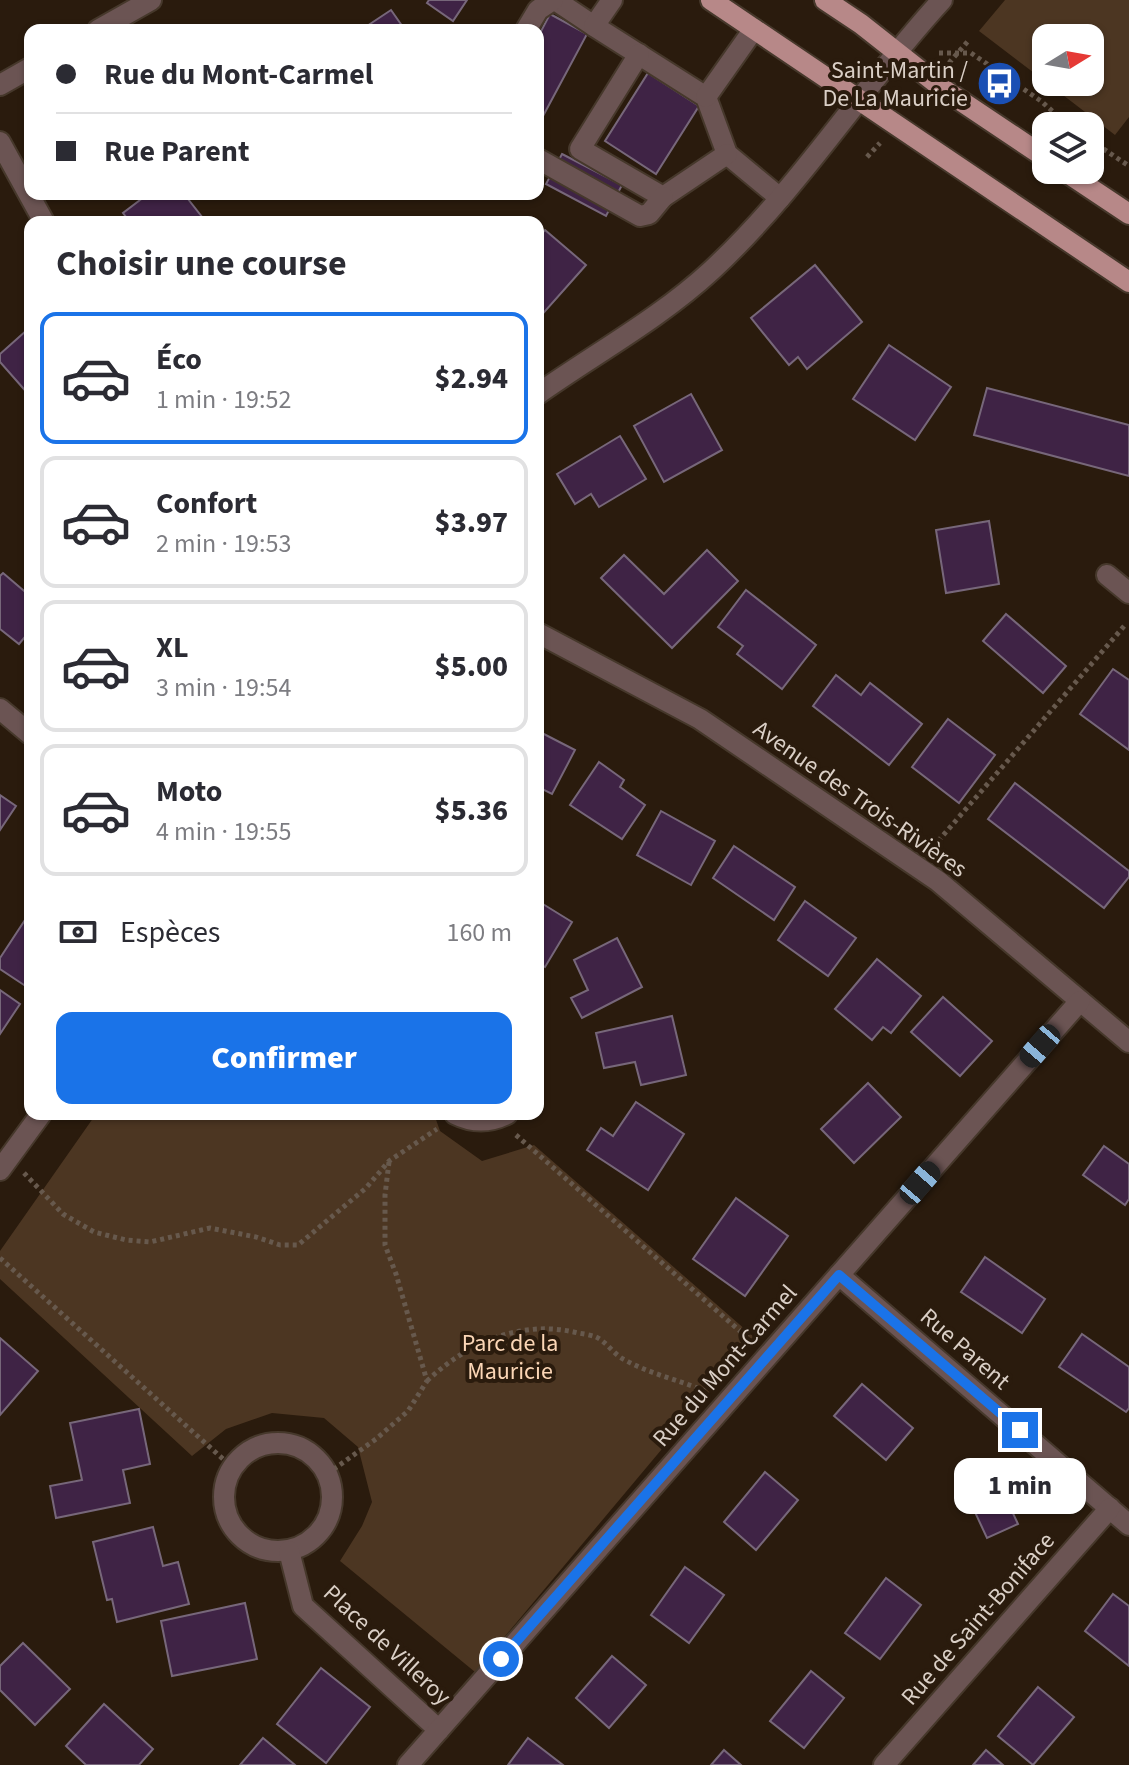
<!DOCTYPE html>
<html lang="fr">
<meta charset="utf-8">
<style>
:root{--surface:#fff;--page:#f2f2f3;--text:#2b2b33;--muted:#7c7c81;--line:#e1e1e2;--accent:#1a73e8}
body{margin:0;font-family:"Source Sans 3",sans-serif;background:var(--page);color:var(--text);height:100vh;display:flex;flex-direction:column;font-size:30px;white-space:nowrap}
*{box-sizing:border-box;margin:0}
p{font-size:26px;color:var(--muted)}
.icon{flex:none;width:44px;height:44px;fill:none;stroke:currentColor;stroke-width:2;stroke-linecap:round;stroke-linejoin:round}
.map{position:relative;flex:1;overflow:hidden}
.panel{position:absolute;left:24px;top:216px;width:520px;height:904px;display:flex;flex-direction:column;background:var(--surface);border-radius:16px;box-shadow:0 2px 6px #0004}
.panel>*{flex:none}
.banner{position:absolute;left:24px;top:24px;width:520px;height:176px;border-radius:16px;box-shadow:0 2px 6px #0004;display:grid;align-content:center;height:176px;padding:0 32px;background:var(--surface)}
.needle{width:52px;rotate:79deg}
.fabs{position:absolute;left:1032px;top:24px;display:grid;gap:16px}
.fabs a{display:grid;place-items:center;width:72px;height:72px;border-radius:16px;background:var(--surface);box-shadow:0 2px 6px #0004;font-size:40px}
.end{position:absolute;width:36px;height:36px;margin:-18px;border:10px solid #1a73e8;background:#fff;box-shadow:0 0 0 4px #fff}
.from{border-radius:50%}
.bubble{position:absolute;height:56px;border-radius:16px;background:var(--surface);box-shadow:0 2px 6px #0004;font-size:26px;font-weight:800;line-height:56px;text-align:center}
.car{position:absolute;width:24px;height:48px;margin:-24px -12px;border-radius:10px;box-shadow:0 0 6px 2px #0007;background:linear-gradient(#222 24%,#8ab4d8 0 40%,#222 0 76%,#8ab4d8 0 86%,#222 0)}
.banner b{display:flex;align-items:center;gap:28px;height:76px;font-size:30px}
.banner b+b{border-top:2px solid var(--line)}
.banner i{width:20px;height:20px;background:var(--text)}
ul{padding:0;list-style:none}
li{display:flex;align-items:center;gap:24px;height:132px;margin:0 16px 12px;padding:0 16px;border:4px solid var(--line);border-radius:16px}
li div{flex:1}
li b{display:block;font-size:30px}
li em{font-style:normal;font-weight:800}
li.selected{border-color:var(--accent)}
li>.icon{width:72px;height:72px;stroke-width:1.5}
h2{padding:0 32px;font-size:36px;line-height:96px}
.pay{display:flex;align-items:center;gap:20px;height:88px;padding:0 32px;font-size:30px}
.pay p{margin-inline-start:auto}
.action{display:flex;gap:16px;margin-top:auto;padding:16px 32px}
.action a{flex:1;height:92px;border-radius:16px;background:var(--accent);color:#fff;font-size:32px;font-weight:800;line-height:92px;text-align:center}
.map>svg:first-child{display:block}
</style>
<div class="map">
<svg width="1129" height="1765" viewBox="0 0 1129 1765">
<rect width="100%" height="100%" fill="#2a1b0d"/>
<g fill="#4c3622">
<path d="M 1005,0 L 1129,0 L 1129,117 L 1115,135 L 1046,82 L 1090,82 L 1090,38 L 1046,38 L 1046,82 L 979,31 Z"/>
<path d="M 96,1114 L 434,1114 L 440,1131 L 482,1161 L 534,1145 L 755,1338 L 475,1672 L 340,1561 L 362,1526 L 372,1502 L 358,1447 L 324,1418 L 272,1413 L 226,1429 L 192,1456 L 0,1279 L 0,1251 Z"/>
</g>
<g fill="#3f2345" stroke="#77677a" stroke-width="2">
<path d="M 429,0 L 467,0 L 453,21 L 427,3 Z"/>
<path d="M 391,10 L 405,30 L 361,30 Z"/>
<path d="M 550,14 L 587,34 L 543,116 L 538,113 L 538,37 Z"/>
<path d="M 648,73 L 699,106 L 656,174 L 605,141 Z"/>
<path d="M 562,154 L 622,185 L 606,216 L 546,184 Z"/>
<path d="M 148,194 L 184,194 L 206,222 L 130,222 L 123,213 Z"/>
<path d="M 545,230 L 586,265 L 539,318 L 538,237 Z"/>
<path d="M 815,265 L 862,322 L 807,369 L 798,357 L 789,365 L 751,318 Z"/>
<path d="M 27,330 L 30,334 L 30,396 L 0,362 L 0,354 Z"/>
<path d="M 889,345 L 951,387 L 915,440 L 853,399 Z"/>
<path d="M 987,388 L 1129,425 L 1129,476 L 974,435 Z"/>
<path d="M 691,394 L 722,450 L 664,482 L 634,426 Z"/>
<path d="M 620,436 L 646,479 L 599,507 L 591,494 L 575,504 L 557,474 Z"/>
<path d="M 989,521 L 999,584 L 946,593 L 936,530 Z"/>
<path d="M 707,550 L 738,581 L 672,648 L 601,578 L 624,555 L 664,594 Z"/>
<path d="M 3,573 L 30,596 L 30,631 L 19,644 L 0,629 L 0,576 Z"/>
<path d="M 746,590 L 816,645 L 782,689 L 737,654 L 743,646 L 718,627 Z"/>
<path d="M 1006,614 L 1066,666 L 1043,693 L 983,641 Z"/>
<path d="M 1113,669 L 1129,680 L 1129,750 L 1080,714 Z"/>
<path d="M 836,675 L 861,695 L 870,683 L 922,724 L 889,765 L 813,706 Z"/>
<path d="M 948,719 L 995,755 L 959,803 L 912,767 Z"/>
<path d="M 538,731 L 575,750 L 552,794 L 538,787 Z"/>
<path d="M 599,762 L 624,780 L 620,787 L 645,805 L 622,839 L 570,805 Z"/>
<path d="M 1015,783 L 1129,871 L 1129,877 L 1104,908 L 988,819 Z"/>
<path d="M 0,795 L 16,806 L 0,830 Z"/>
<path d="M 661,811 L 715,841 L 691,885 L 637,855 Z"/>
<path d="M 734,846 L 795,887 L 774,920 L 713,878 Z"/>
<path d="M 538,901 L 572,922 L 545,967 L 538,963 Z"/>
<path d="M 805,901 L 856,938 L 828,976 L 778,940 Z"/>
<path d="M 27,917 L 30,919 L 30,989 L 0,969 L 0,958 Z"/>
<path d="M 617,938 L 642,987 L 582,1018 L 571,998 L 588,990 L 574,960 Z"/>
<path d="M 877,959 L 921,996 L 891,1033 L 883,1027 L 872,1040 L 835,1009 Z"/>
<path d="M 0,990 L 20,1004 L 0,1034 Z"/>
<path d="M 943,997 L 992,1041 L 960,1076 L 911,1032 Z"/>
<path d="M 672,1016 L 686,1075 L 641,1085 L 635,1062 L 604,1068 L 596,1033 Z"/>
<path d="M 868,1083 L 901,1117 L 854,1163 L 821,1129 Z"/>
<path d="M 636,1102 L 684,1134 L 648,1190 L 587,1150 L 601,1128 L 613,1136 Z"/>
<path d="M 1104,1146 L 1129,1164 L 1129,1199 L 1125,1205 L 1083,1175 Z"/>
<path d="M 736,1198 L 788,1236 L 745,1296 L 693,1259 Z"/>
<path d="M 985,1257 L 1045,1299 L 1022,1333 L 961,1292 Z"/>
<path d="M 1082,1334 L 1129,1367 L 1129,1408 L 1126,1412 L 1059,1367 Z"/>
<path d="M 0,1338 L 38,1371 L 0,1415 Z"/>
<path d="M 862,1384 L 913,1428 L 886,1460 L 834,1416 Z"/>
<path d="M 139,1409 L 150,1464 L 123,1470 L 130,1503 L 56,1518 L 50,1486 L 82,1480 L 70,1423 Z"/>
<path d="M 765,1472 L 798,1500 L 756,1550 L 724,1522 Z"/>
<path d="M 1005,1496 L 1018,1524 L 987,1538 L 974,1510 Z"/>
<path d="M 153,1527 L 163,1566 L 178,1562 L 189,1604 L 117,1622 L 112,1599 L 107,1600 L 93,1542 Z"/>
<path d="M 685,1567 L 724,1595 L 689,1643 L 651,1615 Z"/>
<path d="M 886,1578 L 921,1605 L 880,1659 L 845,1633 Z"/>
<path d="M 1113,1594 L 1129,1606 L 1129,1666 L 1085,1631 Z"/>
<path d="M 245,1603 L 257,1659 L 172,1676 L 161,1621 Z"/>
<path d="M 23,1643 L 70,1689 L 35,1725 L 0,1690 L 0,1666 Z"/>
<path d="M 612,1656 L 646,1685 L 609,1728 L 576,1698 Z"/>
<path d="M 321,1668 L 370,1707 L 326,1763 L 277,1724 Z"/>
<path d="M 811,1671 L 844,1698 L 804,1748 L 770,1721 Z"/>
<path d="M 1038,1687 L 1074,1717 L 1033,1765 L 998,1736 Z"/>
<path d="M 104,1704 L 153,1749 L 139,1765 L 86,1765 L 66,1746 Z"/>
<path d="M 263,1738 L 295,1765 L 240,1765 Z"/>
<path d="M 528,1738 L 563,1765 L 508,1765 Z"/>
<path d="M 724,1750 L 741,1765 L 711,1765 Z"/>
<path d="M 986,1750 L 1003,1765 L 973,1765 Z"/>
</g>
<g fill="none" stroke-linecap="round" stroke-linejoin="round">
<defs>
<g id="minor">
<path d="M 555,0 L 594,26"/>
<path d="M 612,0 L 594,26 L 706,97 L 727,154 L 780,198"/>
<path d="M 98,30 L 151,0"/>
<path d="M 526,30 L 538,10 L 553,0"/>
<path d="M 639,54 L 580,149 L 663,197 L 727,154"/>
<path d="M 0,85 L 30,68"/>
<path d="M 706,97 L 754,29"/>
<path d="M 0,142 L 44,222"/>
<path d="M 538,159 L 640,216 L 649,214 L 663,197"/>
<path d="M 538,394 C 596,353 659,319 712,270 C 799,189 862,87 942,0"/>
<path d="M 1107,575 L 1129,593"/>
<path d="M 538,633 L 700,719 L 938,881 L 1129,1042"/>
<path d="M 0,709 L 30,734"/>
<path d="M 455,1114 C 473,1123 489,1123 507,1114"/>
<path d="M 0,1170 L 41,1114"/>
<path d="M 839,1275 L 1129,1525"/>
<circle cx="278" cy="1497" r="54"/>
<path d="M 289,1551 L 303,1606 L 439,1730"/>
<path d="M 408,1765 L 1080,1001"/>
<path d="M 884,1765 L 1110,1508"/>
</g>
<g id="major">
<path d="M 711,0 L 1129,282"/>
<path d="M 825,0 L 861,24 L 946,91 L 1046,158"/>
<path d="M 1063,170 L 1129,214"/>
</g>
</defs>
<use href="#minor" stroke="#46382b" stroke-width="24"/>
<use href="#major" stroke="#46382b" stroke-width="24"/>
<g stroke="#67594d" stroke-width="5" stroke-dasharray="4 4" stroke-linecap="butt">
<path d="M 939,53 L 971,53 L 1041,101 L 1069,126"/>
<path d="M 949,63 L 969,40"/>
<path d="M 1090,140 L 1129,166"/>
<path d="M 867,157 L 880,143"/>
<path d="M 933,847 L 1126,624"/>
<path d="M 516,1135 L 749,1339"/>
<path d="M 24,1173 L 63,1214 L 94,1232 L 126,1240 L 150,1242 L 210,1228 L 256,1237 L 280,1245 L 298,1245 L 366,1188 L 389,1161 L 437,1129"/>
<path d="M 0,1258 L 233,1468"/>
<path d="M 427,1381 C 468,1342 522,1319 578,1333 C 584,1334 591,1335 596,1337 C 607,1342 614,1355 625,1360 C 650,1374 679,1380 705,1391"/>
<path d="M 327,1474 L 376,1439 L 408,1411 L 427,1381 L 396,1274 L 385,1245 L 385,1195 L 389,1162"/>
</g>
<use href="#minor" stroke="#6b5453" stroke-width="20"/>
<use href="#major" stroke="#b78888" stroke-width="20"/>
</g>
<g fill="none" stroke-linecap="round" stroke-linejoin="round">
<path stroke="#1a73e8" stroke-width="10" d="M 501,1659 L 839,1275 L 1020,1430"/>
</g>
<defs>
<symbol id="bus-disc" viewBox="-11 -11 22 22"><circle r="9.5" fill="#1a4fb4" stroke="#2a1b0d"/><path d="M-5-6H5V4H4V6H2V4H-2V6H-4V4H-5ZM-3.5-4V0h7V-4ZM-3.5 1.2v1.5H-2V1.2ZM2 1.2v1.5H3.5V1.2Z" fill="#fff"/></symbol>
</defs>
<g fill-rule="evenodd">
<use href="#bus-disc" x="974" y="58" width="51" height="51"/>
</g>
<g text-anchor="middle" dominant-baseline="central" stroke-width="8" stroke-linejoin="round" paint-order="stroke">
<g font-size="24" fill="#dacfc6" stroke="#2a1b0d" text-anchor="end">
<text x="968" y="70">Saint-Martin /<tspan x="968" dy="28">De La Mauricie</tspan></text>
</g>
<g font-size="24" fill="#dacfc6" stroke="#2a1b0d">
<text transform="translate(860 799) rotate(35)">Avenue des Trois-Rivières</text>
<text transform="translate(965 1349) rotate(41)">Rue Parent</text>
<text transform="translate(725 1366) rotate(-49)">Rue du Mont-Carmel</text>
<text transform="translate(978 1619) rotate(-49)">Rue de Saint-Boniface</text>
<text transform="translate(387 1645) rotate(43)">Place de Villeroy</text>
</g>
<g font-size="24" fill="#fbd6b6" stroke="#2a1b0d">
<text x="510" y="1343">Parc de la<tspan x="510" dy="28">Mauricie</tspan></text>
</g>
</g>
</svg>
<div class="fabs">
<a><svg class="needle" viewBox="-14 -14 28 28"><path d="M0-13l5 13h-10z" fill="#e53935"/><path d="M0 13l5-13h-10z" fill="#7c7c81"/></svg></a>
<a><svg class="icon" aria-label="layers" viewBox="0 0 24 24"><path d="M12 4l9 5-9 5-9-5zM3 14l9 5 9-5"/></svg></a>
</div>
<i class="end from" style="left:501px;top:1659px"></i>
<i class="end" style="left:1020px;top:1430px"></i>
<div class="bubble" style="left:954px;top:1458px;width:132px">1 min</div>
<i class="car" style="left:1040px;top:1046px;rotate:221deg"></i>
<i class="car" style="left:920px;top:1183px;rotate:41deg"></i>
<div class="banner">
<b><i class="from"></i>Rue du Mont-Carmel</b>
<b><i></i>Rue Parent</b>
</div>
<section class="panel">
<h2>Choisir une course</h2>
<ul>
<li class="selected"><svg class="icon" aria-label="car" viewBox="0 0 24 24"><path d="M5 17H2v-5l4-1 3-4h7l3 4 3 1v5h-3M9 17h6M6 11h13"/><circle cx="7" cy="17" r="2"/><circle cx="17" cy="17" r="2"/></svg><div><b>Éco</b><p>1 min · 19:52</p></div><em>$2.94</em></li>
<li><svg class="icon" aria-label="car" viewBox="0 0 24 24"><path d="M5 17H2v-5l4-1 3-4h7l3 4 3 1v5h-3M9 17h6M6 11h13"/><circle cx="7" cy="17" r="2"/><circle cx="17" cy="17" r="2"/></svg><div><b>Confort</b><p>2 min · 19:53</p></div><em>$3.97</em></li>
<li><svg class="icon" aria-label="car" viewBox="0 0 24 24"><path d="M5 17H2v-5l4-1 3-4h7l3 4 3 1v5h-3M9 17h6M6 11h13"/><circle cx="7" cy="17" r="2"/><circle cx="17" cy="17" r="2"/></svg><div><b>XL</b><p>3 min · 19:54</p></div><em>$5.00</em></li>
<li><svg class="icon" aria-label="car" viewBox="0 0 24 24"><path d="M5 17H2v-5l4-1 3-4h7l3 4 3 1v5h-3M9 17h6M6 11h13"/><circle cx="7" cy="17" r="2"/><circle cx="17" cy="17" r="2"/></svg><div><b>Moto</b><p>4 min · 19:55</p></div><em>$5.36</em></li>
</ul>
<div class="pay"><svg class="icon" aria-label="cash" viewBox="0 0 24 24"><path d="M3 7h18v10H3z"/><circle cx="12" cy="12" r="2"/></svg>Espèces<p>160 m</p></div>
<div class="action"><a>Confirmer</a></div>
</section>
</div>
